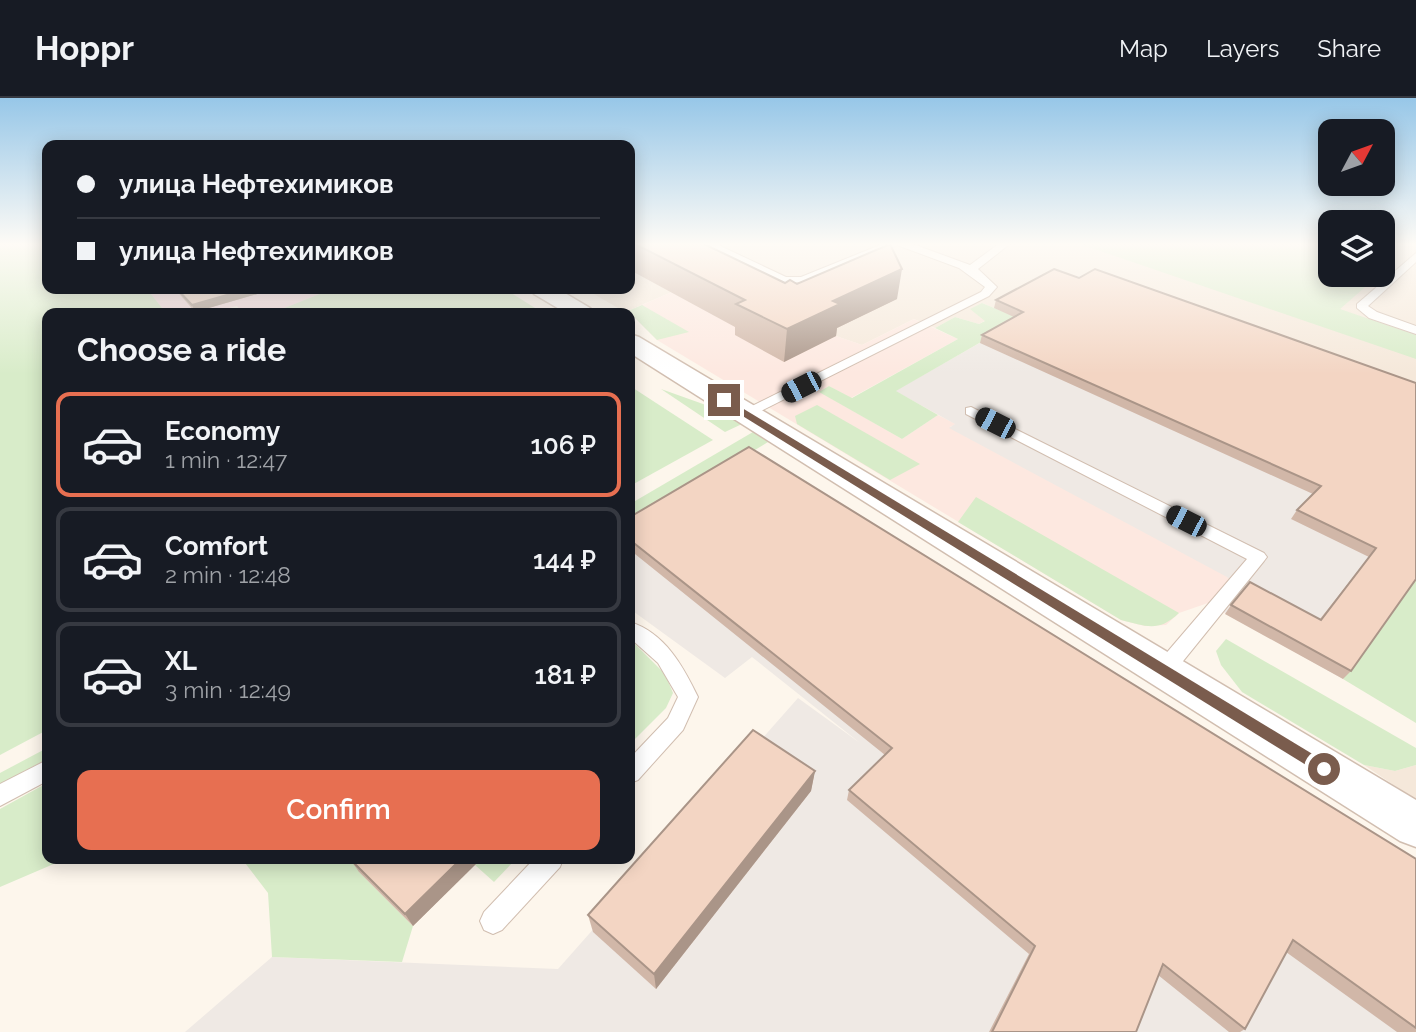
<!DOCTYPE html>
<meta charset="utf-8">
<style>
:root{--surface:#171b24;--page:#20242c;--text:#f1f3f6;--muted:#9ea1a6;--line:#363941;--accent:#e76f51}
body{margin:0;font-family:Raleway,sans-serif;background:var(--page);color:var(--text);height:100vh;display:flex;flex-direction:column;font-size:26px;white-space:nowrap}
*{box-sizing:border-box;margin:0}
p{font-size:23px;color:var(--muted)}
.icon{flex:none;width:38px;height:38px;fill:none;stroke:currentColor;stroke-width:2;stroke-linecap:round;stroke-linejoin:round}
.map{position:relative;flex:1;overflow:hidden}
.details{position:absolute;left:42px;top:210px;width:593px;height:556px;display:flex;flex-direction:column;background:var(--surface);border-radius:14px;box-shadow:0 4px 18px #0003}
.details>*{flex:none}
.guide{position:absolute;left:42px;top:42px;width:593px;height:154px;border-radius:14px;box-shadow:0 4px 18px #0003;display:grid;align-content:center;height:154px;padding:0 35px;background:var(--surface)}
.needle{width:46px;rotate:49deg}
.buttons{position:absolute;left:1318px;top:21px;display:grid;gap:14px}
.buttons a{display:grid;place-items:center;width:77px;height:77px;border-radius:14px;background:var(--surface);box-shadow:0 4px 18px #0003;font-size:35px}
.end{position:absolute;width:32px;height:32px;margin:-16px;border:9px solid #7a5c4d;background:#fff;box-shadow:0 0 0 4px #fff}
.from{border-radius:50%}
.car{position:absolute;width:21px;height:42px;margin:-21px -10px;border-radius:9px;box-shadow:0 0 5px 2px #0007;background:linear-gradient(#222 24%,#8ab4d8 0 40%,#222 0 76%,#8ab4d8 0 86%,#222 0)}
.guide b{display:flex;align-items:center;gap:24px;height:66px;font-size:26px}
.guide b+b{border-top:2px solid var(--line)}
.guide i{width:18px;height:18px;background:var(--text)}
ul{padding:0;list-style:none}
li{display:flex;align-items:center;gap:21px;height:105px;margin:0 14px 10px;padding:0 21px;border:4px solid var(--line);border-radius:14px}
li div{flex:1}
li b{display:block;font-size:26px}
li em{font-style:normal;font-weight:600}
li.current{border-color:var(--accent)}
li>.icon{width:63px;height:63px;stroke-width:1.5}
h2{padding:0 35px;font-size:32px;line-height:84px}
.cta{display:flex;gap:14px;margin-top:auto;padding:14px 35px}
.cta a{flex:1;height:80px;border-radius:14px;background:var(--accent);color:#fff;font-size:28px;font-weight:600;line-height:80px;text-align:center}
header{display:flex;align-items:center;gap:42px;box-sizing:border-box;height:98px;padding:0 35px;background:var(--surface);border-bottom:2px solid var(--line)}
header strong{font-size:33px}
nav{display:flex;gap:38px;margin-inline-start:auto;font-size:24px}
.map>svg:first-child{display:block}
</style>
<header>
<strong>Hoppr</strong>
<nav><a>Map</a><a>Layers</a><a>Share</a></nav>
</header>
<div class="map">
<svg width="1416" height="934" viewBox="0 0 1416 934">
<rect width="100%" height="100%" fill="#fdf6ec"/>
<g fill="#f5e8da">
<path d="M 630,145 L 1330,145 L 1330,177 L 1382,177 L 1383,145 L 1416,145 L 1416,295 L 999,212 L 982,205 L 981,217 L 986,222 L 979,226 L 955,219 L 935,230 L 914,221 L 862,247 L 836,238 L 743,233 L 672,194 L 625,214 L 585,191 L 630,191 Z"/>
<path d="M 1364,667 L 1395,673 L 1416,667 L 1416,702 Z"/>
</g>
<path fill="#fde8e0" d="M 672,194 L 743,233 L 836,238 L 862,247 L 914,221 L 958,241 L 851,300 L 829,288 L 820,294 L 902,341 L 938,317 L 956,326 L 950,329 L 1264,440 L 1238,523 L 1208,505 L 1179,515 L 1166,527 L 1145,528 L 1121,522 L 657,242 L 628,213 Z"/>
<g fill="#efe9e4">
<path d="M 1052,178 L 1093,178 L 1416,295 L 1343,581 L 1208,505 L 1230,482 L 1227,479 L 949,330 L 955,326 L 895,293 L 1020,222 Z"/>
<path d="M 630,428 L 1416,934 L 185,934 L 272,859 L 558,871 L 798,600 L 860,645 L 752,559 L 725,580 L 630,511 Z"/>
</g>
<path fill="#fbdfe3" d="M 147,191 L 332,191 L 272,215 L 242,215 L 237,208 L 208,215 L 166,215 Z"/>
<g fill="#d8ecc9">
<path d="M 0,145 L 47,145 L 47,191 L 147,191 L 166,215 L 47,215 L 47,632 L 0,657 Z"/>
<path d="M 1077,145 L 1330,145 L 1330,177 L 1379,177 L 1340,211 L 1416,237 L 1416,261 Z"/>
<path d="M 332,191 L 505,191 L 543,215 L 272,215 Z"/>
<path d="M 982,205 L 1021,221 L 896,293 L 938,317 L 902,341 L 819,294 L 829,288 L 852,300 L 958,241 L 935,230 L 955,219 L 979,226 L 985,223 L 970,211 Z"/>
<path d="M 642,207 L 689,234 L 657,242 L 628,213 Z"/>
<path d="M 630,288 L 713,342 L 630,388 Z"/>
<path d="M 661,291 L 717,311 L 742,326 L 725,334 Z"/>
<path d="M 817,307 L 920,366 L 890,382 L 797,326 L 795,318 Z"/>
<path d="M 753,334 L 768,344 L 630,428 L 630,406 Z"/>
<path d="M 976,399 L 1179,515 C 1158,535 1146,528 1121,522 L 958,424 Z"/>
<path d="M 1416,477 L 1416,625 L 1343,581 Z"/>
<path d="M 630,541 L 665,576 L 673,595 L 666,610 L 630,646 Z"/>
<path d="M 1226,541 L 1416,650 L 1416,667 L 1395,673 L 1364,667 L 1242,594 L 1221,567 L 1216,553 Z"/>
<path d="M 47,650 L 47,661 L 0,686 L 0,675 Z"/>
<path d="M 47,685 L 47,761 L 59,761 L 56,765 L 0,789 L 0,711 Z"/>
<path d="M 242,761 L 372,761 L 359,774 L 413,828 L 402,864 L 272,859 L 268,795 Z"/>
<path d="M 481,761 L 516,761 L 494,784 L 475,767 Z"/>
</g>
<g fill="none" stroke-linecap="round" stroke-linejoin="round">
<defs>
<g id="lane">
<path d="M 701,145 L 714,145 L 786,179 L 801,179 L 885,145 L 910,145 L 970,167 L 1000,145 L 1011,145 L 978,171 L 997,189 L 989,198 L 747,320 L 742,319 L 742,313 L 981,194 L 985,189 L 959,170 L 897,147 L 807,184 L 784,185 Z"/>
<path d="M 1416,155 L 1416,164 L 1368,208 L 1377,214 L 1416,228 L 1416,236 L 1369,220 L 1357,210 L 1357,206 Z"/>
<path d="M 971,309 L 1264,455 L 1267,459 L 1264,463 L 1171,578 L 1164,580 L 1157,578 L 1154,572 L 1157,566 L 1247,461 L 966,316 L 966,310 Z"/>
<path d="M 630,524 C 665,535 683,568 698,599 L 683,632 L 638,682 L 630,685 L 630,660 L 668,620 L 678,599 L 658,565 L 630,540 Z"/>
<path d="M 47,662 L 47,683 L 0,708 L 0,686 Z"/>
<path d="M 534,761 L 563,761 L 560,769 L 502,832 L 493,836 L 484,832 L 480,823 L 484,814 Z"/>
</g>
<g id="street">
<path d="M 531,191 L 558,191 L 590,210 L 594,215 L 566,215 L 534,196 Z"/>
<path d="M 630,236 L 639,239 L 1416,702 L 1416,749 L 1400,743 L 630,255 Z"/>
</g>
</defs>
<use href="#lane" stroke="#d1beb0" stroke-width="2"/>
<use href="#street" stroke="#d1beb0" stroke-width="3"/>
<use href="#lane" fill="#fff" fill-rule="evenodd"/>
<use href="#street" fill="#fff" fill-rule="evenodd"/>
</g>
<g fill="#d1b7a8">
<path d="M 630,145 L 702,145 L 785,185 L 897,201 L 837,230 L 836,238 L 784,264 L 735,237 L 735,229 L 630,172 Z"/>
<path d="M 1079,180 L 1416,285 L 1351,573 L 1343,581 L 1225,516 L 1231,507 L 1320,521 L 1369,459 L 1291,421 L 1297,412 L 1313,396 L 980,245 L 982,237 L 1014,219 L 994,210 L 996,202 Z"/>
<path d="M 175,191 L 271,191 L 271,192 L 195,214 Z"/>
<path d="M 630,419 L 1416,761 L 1416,934 L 1397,934 L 1286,854 L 1245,931 L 1240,934 L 1229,934 L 1158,877 L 1136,934 L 989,934 L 1029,856 L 847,702 L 849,692 L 885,657 L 630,452 Z"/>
<path d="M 815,673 L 811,693 L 656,891 L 593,834 L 588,817 Z"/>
<path d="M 350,761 L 481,761 L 413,828 L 359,774 Z"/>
</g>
<g fill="#aa9588">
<path d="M 902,171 L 897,201 L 837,230 L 836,238 L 784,264 L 787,231 L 833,203 Z"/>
<path d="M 248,191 L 271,192 L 195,214 L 192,207 Z"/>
<path d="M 815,673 L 811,693 L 656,891 L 654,876 Z"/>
<path d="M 461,761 L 481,761 L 413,828 L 405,816 Z"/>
</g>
<g fill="#f3d5c3" stroke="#aa9588" stroke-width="2">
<path d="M 633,145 L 702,145 L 785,185 L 790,182 L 797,186 L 890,146 L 902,171 L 833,203 L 840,206 L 787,231 L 736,206 L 745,202 Z"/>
<path d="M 1054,171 L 1079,180 L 1095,171 L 1416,285 L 1416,481 L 1351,573 L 1231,507 L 1250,484 L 1321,522 L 1376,450 L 1297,412 L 1321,388 L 982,237 L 1023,214 L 996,202 Z"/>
<path d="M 177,191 L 248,191 L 192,207 Z"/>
<path d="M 749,349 L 1416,761 L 1416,930 L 1293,842 L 1245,931 L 1163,866 L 1136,934 L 992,934 L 1035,848 L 849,692 L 892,650 L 630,442 L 630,419 Z"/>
<path d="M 753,632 L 815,673 L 654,876 L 588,817 Z"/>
<path d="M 350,761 L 461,761 L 405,816 Z"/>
</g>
<linearGradient id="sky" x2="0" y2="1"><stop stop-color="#97c7e8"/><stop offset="0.53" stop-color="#fefbf6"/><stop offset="1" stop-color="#fefbf6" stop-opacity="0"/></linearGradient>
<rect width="1416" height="276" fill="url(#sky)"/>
<path fill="#7a5c4d" d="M 724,299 L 1329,666 L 1329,675 L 1319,675 L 720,304 L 719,302 Z"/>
</svg>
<div class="buttons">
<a><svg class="needle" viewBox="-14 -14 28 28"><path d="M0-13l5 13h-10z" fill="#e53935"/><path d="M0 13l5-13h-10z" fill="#9ea1a6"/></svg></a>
<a><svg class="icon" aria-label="layers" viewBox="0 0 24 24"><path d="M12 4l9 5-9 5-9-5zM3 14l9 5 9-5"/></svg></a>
</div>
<i class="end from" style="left:1324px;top:671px"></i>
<i class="end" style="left:724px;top:302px"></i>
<i class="car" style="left:801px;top:289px;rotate:243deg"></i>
<i class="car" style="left:995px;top:325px;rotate:297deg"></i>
<i class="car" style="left:1186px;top:423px;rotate:297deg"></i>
<div class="guide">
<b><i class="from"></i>улица Нефтехимиков</b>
<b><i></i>улица Нефтехимиков</b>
</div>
<section class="details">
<h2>Choose a ride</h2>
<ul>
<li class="current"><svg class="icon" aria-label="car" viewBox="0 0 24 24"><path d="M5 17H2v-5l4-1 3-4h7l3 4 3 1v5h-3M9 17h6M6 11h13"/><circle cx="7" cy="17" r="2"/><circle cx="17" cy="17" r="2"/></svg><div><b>Economy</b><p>1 min · 12:47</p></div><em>106 ₽</em></li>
<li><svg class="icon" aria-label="car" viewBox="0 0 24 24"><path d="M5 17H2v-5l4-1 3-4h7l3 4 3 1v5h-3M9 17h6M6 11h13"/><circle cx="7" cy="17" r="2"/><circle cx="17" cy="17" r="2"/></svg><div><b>Comfort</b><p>2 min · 12:48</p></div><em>144 ₽</em></li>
<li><svg class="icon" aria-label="car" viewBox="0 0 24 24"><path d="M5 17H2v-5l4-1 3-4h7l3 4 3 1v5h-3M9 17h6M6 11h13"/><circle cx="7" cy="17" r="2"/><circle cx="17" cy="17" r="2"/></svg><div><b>XL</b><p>3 min · 12:49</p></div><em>181 ₽</em></li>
</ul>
<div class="cta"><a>Confirm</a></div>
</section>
</div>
